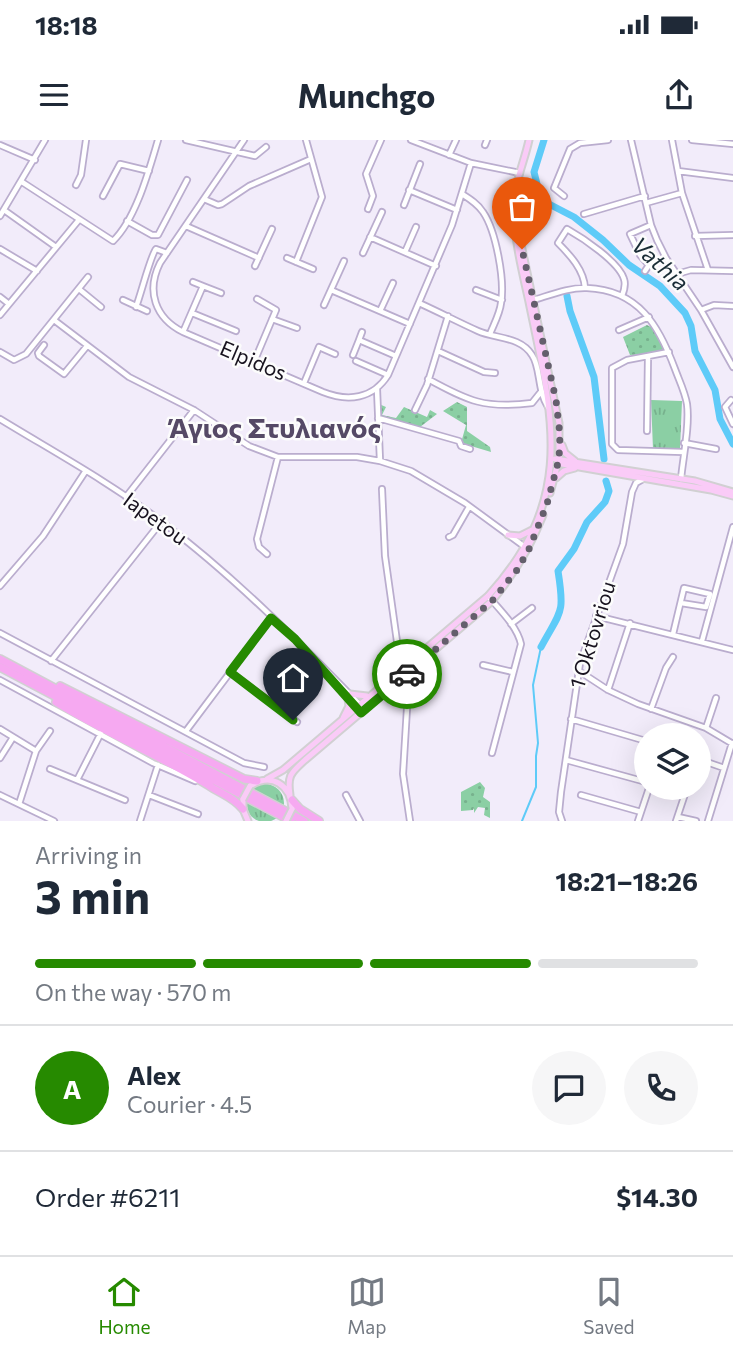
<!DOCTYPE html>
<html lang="en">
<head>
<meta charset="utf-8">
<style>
  body { margin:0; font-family:Commissioner,sans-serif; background:#f6f6f7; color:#1f2937; height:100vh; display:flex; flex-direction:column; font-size:26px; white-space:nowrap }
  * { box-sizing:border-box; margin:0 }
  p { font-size:23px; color:#747a83 }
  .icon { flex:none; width:38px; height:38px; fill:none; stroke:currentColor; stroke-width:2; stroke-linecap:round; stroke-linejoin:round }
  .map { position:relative; height:681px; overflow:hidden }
  .drawer { display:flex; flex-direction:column; background:#fff; flex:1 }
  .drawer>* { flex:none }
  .fabs { position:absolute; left:634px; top:583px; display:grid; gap:14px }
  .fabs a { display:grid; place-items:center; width:77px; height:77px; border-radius:50%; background:#fff; box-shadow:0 7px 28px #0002; font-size:35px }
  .pin { position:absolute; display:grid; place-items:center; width:60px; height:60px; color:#fff; margin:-72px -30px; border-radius:50% 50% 50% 0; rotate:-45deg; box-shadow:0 0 7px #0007 }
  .pin .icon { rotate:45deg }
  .courier { position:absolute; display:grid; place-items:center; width:70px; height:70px; margin:-35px; border:5px solid #268a00; border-radius:50%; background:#fff; color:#222; box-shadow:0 2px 9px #0007 }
  .summary em { font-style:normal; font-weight:700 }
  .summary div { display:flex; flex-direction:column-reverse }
  .summary { display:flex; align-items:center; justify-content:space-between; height:119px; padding:0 35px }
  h1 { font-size:46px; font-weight:700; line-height:52px }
  .bar { display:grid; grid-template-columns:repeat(4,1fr); gap:10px 7px; align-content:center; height:84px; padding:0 35px }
  .bar i { height:9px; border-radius:5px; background:#e0e1e3 }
  .bar .active { background:#268a00 }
  .bar p { grid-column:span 4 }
  .line { display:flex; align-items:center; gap:18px; padding:0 35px; border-top:2px solid #e0e1e3 }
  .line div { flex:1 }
  .round { display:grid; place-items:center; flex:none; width:74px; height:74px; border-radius:37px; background:#f6f6f7 }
  .status { display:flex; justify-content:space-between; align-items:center; height:49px; padding:0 35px; background:#fff; direction:ltr }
  .status svg { height:19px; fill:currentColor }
  header { display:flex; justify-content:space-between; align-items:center; height:91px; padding:0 35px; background:#fff; font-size:32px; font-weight:700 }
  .dock { display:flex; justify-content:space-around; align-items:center; height:98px; border-top:2px solid #e0e1e3; background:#fff; font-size:19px; color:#747a83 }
  .dock a { display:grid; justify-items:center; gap:4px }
  .dock .active { color:#268a00 }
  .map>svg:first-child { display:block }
  .grass { fill:url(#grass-tufts) }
  .park { fill:url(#park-dots) }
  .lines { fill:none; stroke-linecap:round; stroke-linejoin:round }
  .stream { stroke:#5ecbf8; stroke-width:2 }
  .river { stroke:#5ecbf8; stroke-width:7 }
  .minor-casing { stroke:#baadce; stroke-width:8 }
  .major-casing { stroke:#d1d0d2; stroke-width:9 }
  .highway-casing { stroke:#d1d0d2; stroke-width:10 }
  .minor { stroke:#fff; stroke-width:4.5 }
  .major { stroke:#facbf7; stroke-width:5 }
  .highway { stroke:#f6a9f1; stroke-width:7 }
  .major-bridge-casing { stroke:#d1d0d2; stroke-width:9; stroke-linecap:butt }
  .major-bridge { stroke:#facbf7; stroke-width:5 }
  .done { stroke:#645f6c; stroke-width:7; stroke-dasharray:0 12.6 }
  .route { stroke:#268a00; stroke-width:9 }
  .labels { text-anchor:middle; stroke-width:5; stroke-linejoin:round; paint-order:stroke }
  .street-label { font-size:21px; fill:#18131f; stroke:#fcfcfc }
  .water-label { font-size:23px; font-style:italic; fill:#192c35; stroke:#fcfcfc }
  .district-label { font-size:28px; font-weight:bold; fill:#554966; stroke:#fcfcfc }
</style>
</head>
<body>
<div class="status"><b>18:18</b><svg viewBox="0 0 49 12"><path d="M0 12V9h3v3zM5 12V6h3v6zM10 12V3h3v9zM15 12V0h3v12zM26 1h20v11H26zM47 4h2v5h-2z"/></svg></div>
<header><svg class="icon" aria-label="menu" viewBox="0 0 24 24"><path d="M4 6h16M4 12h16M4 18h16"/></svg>Munchgo<svg class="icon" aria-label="share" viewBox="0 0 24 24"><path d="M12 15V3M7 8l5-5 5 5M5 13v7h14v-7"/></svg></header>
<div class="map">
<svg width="733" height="681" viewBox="0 0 733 681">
  <defs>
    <pattern id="grass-tufts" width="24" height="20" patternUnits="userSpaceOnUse" patternTransform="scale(1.75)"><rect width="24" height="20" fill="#8bcfa4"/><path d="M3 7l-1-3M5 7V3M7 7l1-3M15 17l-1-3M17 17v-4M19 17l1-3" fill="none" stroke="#77b18d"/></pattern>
    <pattern id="park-dots" width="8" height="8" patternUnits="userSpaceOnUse" patternTransform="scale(1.75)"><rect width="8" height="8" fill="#8bcfa4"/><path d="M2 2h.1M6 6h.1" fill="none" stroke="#77b18d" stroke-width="1.8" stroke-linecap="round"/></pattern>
  </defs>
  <rect width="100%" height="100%" fill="#f2ecfa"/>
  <path class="grass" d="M651 260 682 261 680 309H653Z
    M246 663a19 19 0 1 1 38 0a19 19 0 1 1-38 0Z"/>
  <path class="park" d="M647 185 655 189 664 209 660 213 630 215 623 197Z
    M457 262 467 267V291L490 307 491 312 461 303 466 285 443 271Z
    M379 264 386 267 382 275 396 278 404 267 427 277 430 270 437 274 420 287 382 278Z
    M480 642 485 648 483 657 490 662V678L484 675 485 668 478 667 474 673V668L473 670 461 671V652Z"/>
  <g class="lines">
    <path class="stream" d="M522 681 536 647V616L538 603 533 545 541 507"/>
    <path class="river" d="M544 0 534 32 538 48 547 63 574 77 603 100 629 125 660 146 685 173 691 186 695 211 715 250 720 279 733 304
      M567 156 570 171 594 237 604 319
      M541 507C561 470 565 475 558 431L574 409 587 382 605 362 609 351 606 341"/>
    <defs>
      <path id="minor" d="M186 0 255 16 266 7
        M244 0 160 123C146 151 155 178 183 192L323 252C348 262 373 259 388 235L452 85 471 23
        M411 0 471 23 520 33
        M631 0 651 85 657 100 666 118 701 170 733 227
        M672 0 682 53 708 130
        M692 0 733 4
        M0 5 35 20
        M485 5 487 0
        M449 15 456 0
        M678 31 733 38
        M22 42 113 101C136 79 149 30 158 0
        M76 45 81 35 86 0
        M409 50 457 70
        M462 54C470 59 478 64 483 72 496 91 505 140 501 163 500 173 494 184 490 194
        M103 56 120 24 149 31
        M564 56 554 48 570 9 580 3 608 0
        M204 59 218 65 222 64 249 46 311 19
        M646 63 682 53
        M404 65 420 24
        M368 69 373 56 366 34 381 0
        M4 70 56 107
        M584 74 645 56
        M0 76 45 0
        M127 81 152 95H158L187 40
        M186 86 259 118
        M695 96 733 95
        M370 97 436 126
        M0 109 37 131
        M405 112 416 87
        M363 113 382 72
        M287 118 313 129
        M296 122 322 57 306 0
        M255 126 272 89
        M645 131 649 125 640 115 630 94 651 85
        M677 134 691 130 733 131
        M203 146 221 153
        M585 148C584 130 570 115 558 103L567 89C583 98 619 122 624 139 626 145 624 151 622 156
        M79 149 101 167
        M331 150 410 184
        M476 150 502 160
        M0 157 9 164
        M123 160 147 171
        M530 161C548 156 569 147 587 148 639 150 659 186 675 229 679 240 685 252 687 264 690 286 683 317 681 339
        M419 163C439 172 458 182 478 191 496 199 520 196 532 215 541 228 537 250 548 267
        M324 165 344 121
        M136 167C141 154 151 114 156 109L167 113
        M701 170 714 165 733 166
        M380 171 393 143
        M192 173 236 191
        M0 175 78 81
        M272 179 297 188
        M54 180 129 237 194 270 249 306 278 317H357L380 321 411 331 465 363 525 407
        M619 190 649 177
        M183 192 203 146 193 142
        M362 192 359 200 396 216
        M44 205 38 213 39 216 64 234 87 206
        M438 211 484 232 495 233
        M0 212 14 220 26 214 88 137
        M669 212 627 220 612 228V304L618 310 683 312
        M353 215 359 200
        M356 221 388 235
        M254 222 276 170 257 159
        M428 239C468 261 485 269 532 263L540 253
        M304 243 319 207 335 214
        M377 249 380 321
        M731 260 725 267 733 284
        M415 270 427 245 448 176
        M378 278 459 301 461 306 470 309
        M0 279C54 312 111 343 162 382 235 437 301 504 365 570
        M647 291 648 217
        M684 303 716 309
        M382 349 385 416 401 530
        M126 357 194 270
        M449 397 453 395 469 367
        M267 414 259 407 257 399 278 317
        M0 446 43 396 85 332
        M488 456C500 470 517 486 521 504L492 613
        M596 476 733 510
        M511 484 532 468
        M0 493 244 623 264 627
        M673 494 684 448 710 454 706 467 681 463
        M702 501 733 387
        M302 508 358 568
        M51 521 161 382
        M483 525 513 532
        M579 531 608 550 638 564 706 588 733 604
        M230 532 297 582
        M402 537 408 552 403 634 410 681
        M0 540 153 623 195 641
        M394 543 407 556
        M608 550 630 483
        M651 569 666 528 673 517
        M571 579 646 601
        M706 588 716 558
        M0 589 36 611
        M186 591 271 478
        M0 618 12 599
        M698 619 724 628
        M566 620 646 642
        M50 629 125 660
        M77 640 101 593
        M667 648 686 652
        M0 655 54 681
        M149 655 198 674
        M346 655 360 681
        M581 655 641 672
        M19 664 36 611 50 591
        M678 677 696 681
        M140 681 158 625
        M562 681 559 672 561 652 580 523 623 404 632 352 636 343 643 339
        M638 681 649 648
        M676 681 687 648
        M708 681 732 603"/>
      <path id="major" d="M519 95 559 283V319L550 353
        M562 305 565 313 575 321
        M555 319 695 341 733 352
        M562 324 711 350 733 356
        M556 338 564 331 575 328
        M508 395 520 396 532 390
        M350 554 367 556
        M343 578 349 566 348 559
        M267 639 283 630 488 456C577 358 553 279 529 162 522 130 514 99 514 67 514 43 524 23 529 0
        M250 646C272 632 291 645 292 669
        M290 655C287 635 291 633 305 620L492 461C514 434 530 408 543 375
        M243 659V669L248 681"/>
      <path id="highway" d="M0 519 304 681
        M0 527 291 681
        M60 546 244 639 257 641
        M56 562C105 593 159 615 208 645 221 654 232 656 243 669
        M292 660 300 669 319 681"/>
    </defs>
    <use href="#minor" class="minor-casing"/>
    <use href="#major" class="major-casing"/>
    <use href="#highway" class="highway-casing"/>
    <use href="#minor" class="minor"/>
    <use href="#major" class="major"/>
    <use href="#highway" class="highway"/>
    <defs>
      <path id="major-bridge" d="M243 659 250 646
        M286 681 292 669"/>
    </defs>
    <use href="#major-bridge" class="major-bridge-casing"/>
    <use href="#major-bridge" class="major-bridge"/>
  </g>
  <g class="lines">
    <path class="done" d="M407 534 492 461 517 430 529 409 547 364 559 319 560 295 556 260 522 109"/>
    <path class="route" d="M293 580 230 532 271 478 295 499 361 573 407 534"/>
  </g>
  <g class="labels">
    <g class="street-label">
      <text transform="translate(253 221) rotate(23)" y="7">Elpidos</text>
      <text transform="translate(155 379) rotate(36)" y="7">Iapetou</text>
      <text transform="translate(593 495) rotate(-73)" y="7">1 Oktovriou</text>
    </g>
    <g class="water-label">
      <text transform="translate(660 124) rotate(42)" y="8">Vathia</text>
    </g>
    <g class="district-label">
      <text x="275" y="298">Άγιος Στυλιανός</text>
    </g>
  </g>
</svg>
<div class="fabs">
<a><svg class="icon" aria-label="layers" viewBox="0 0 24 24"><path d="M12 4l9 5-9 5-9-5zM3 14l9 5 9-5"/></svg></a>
</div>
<div class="pin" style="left:522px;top:109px;background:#ea580c"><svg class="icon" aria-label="bag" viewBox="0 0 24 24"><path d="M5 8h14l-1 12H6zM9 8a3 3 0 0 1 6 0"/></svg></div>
<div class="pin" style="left:293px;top:580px;background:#1f2937"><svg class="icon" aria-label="home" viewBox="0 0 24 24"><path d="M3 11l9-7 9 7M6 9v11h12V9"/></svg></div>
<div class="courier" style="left:407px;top:534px"><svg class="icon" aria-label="car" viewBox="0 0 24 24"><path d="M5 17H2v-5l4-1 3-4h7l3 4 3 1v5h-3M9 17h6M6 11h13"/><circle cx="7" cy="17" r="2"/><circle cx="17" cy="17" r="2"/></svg></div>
</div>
<section class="drawer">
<div class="summary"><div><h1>3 min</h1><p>Arriving in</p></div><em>18:21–18:26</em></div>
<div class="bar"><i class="active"></i><i class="active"></i><i class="active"></i><i></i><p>On the way · 570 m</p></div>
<div class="line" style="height:126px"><b class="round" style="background:#268a00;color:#fff">A</b><div><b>Alex</b><p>Courier · 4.5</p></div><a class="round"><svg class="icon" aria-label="chat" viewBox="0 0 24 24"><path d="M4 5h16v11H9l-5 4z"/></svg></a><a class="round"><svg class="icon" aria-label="phone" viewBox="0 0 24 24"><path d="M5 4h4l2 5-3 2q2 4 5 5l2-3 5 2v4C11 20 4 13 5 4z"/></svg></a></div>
<div class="line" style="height:91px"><div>Order #6211</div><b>$14.30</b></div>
</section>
<nav class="dock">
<a class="active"><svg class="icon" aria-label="home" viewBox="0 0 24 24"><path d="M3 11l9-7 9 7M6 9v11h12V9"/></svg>Home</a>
<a><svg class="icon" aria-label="map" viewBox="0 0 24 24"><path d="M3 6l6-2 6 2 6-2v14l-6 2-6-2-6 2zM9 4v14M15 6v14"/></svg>Map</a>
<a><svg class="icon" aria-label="saved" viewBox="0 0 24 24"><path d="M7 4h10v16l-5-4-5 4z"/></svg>Saved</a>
</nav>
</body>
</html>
